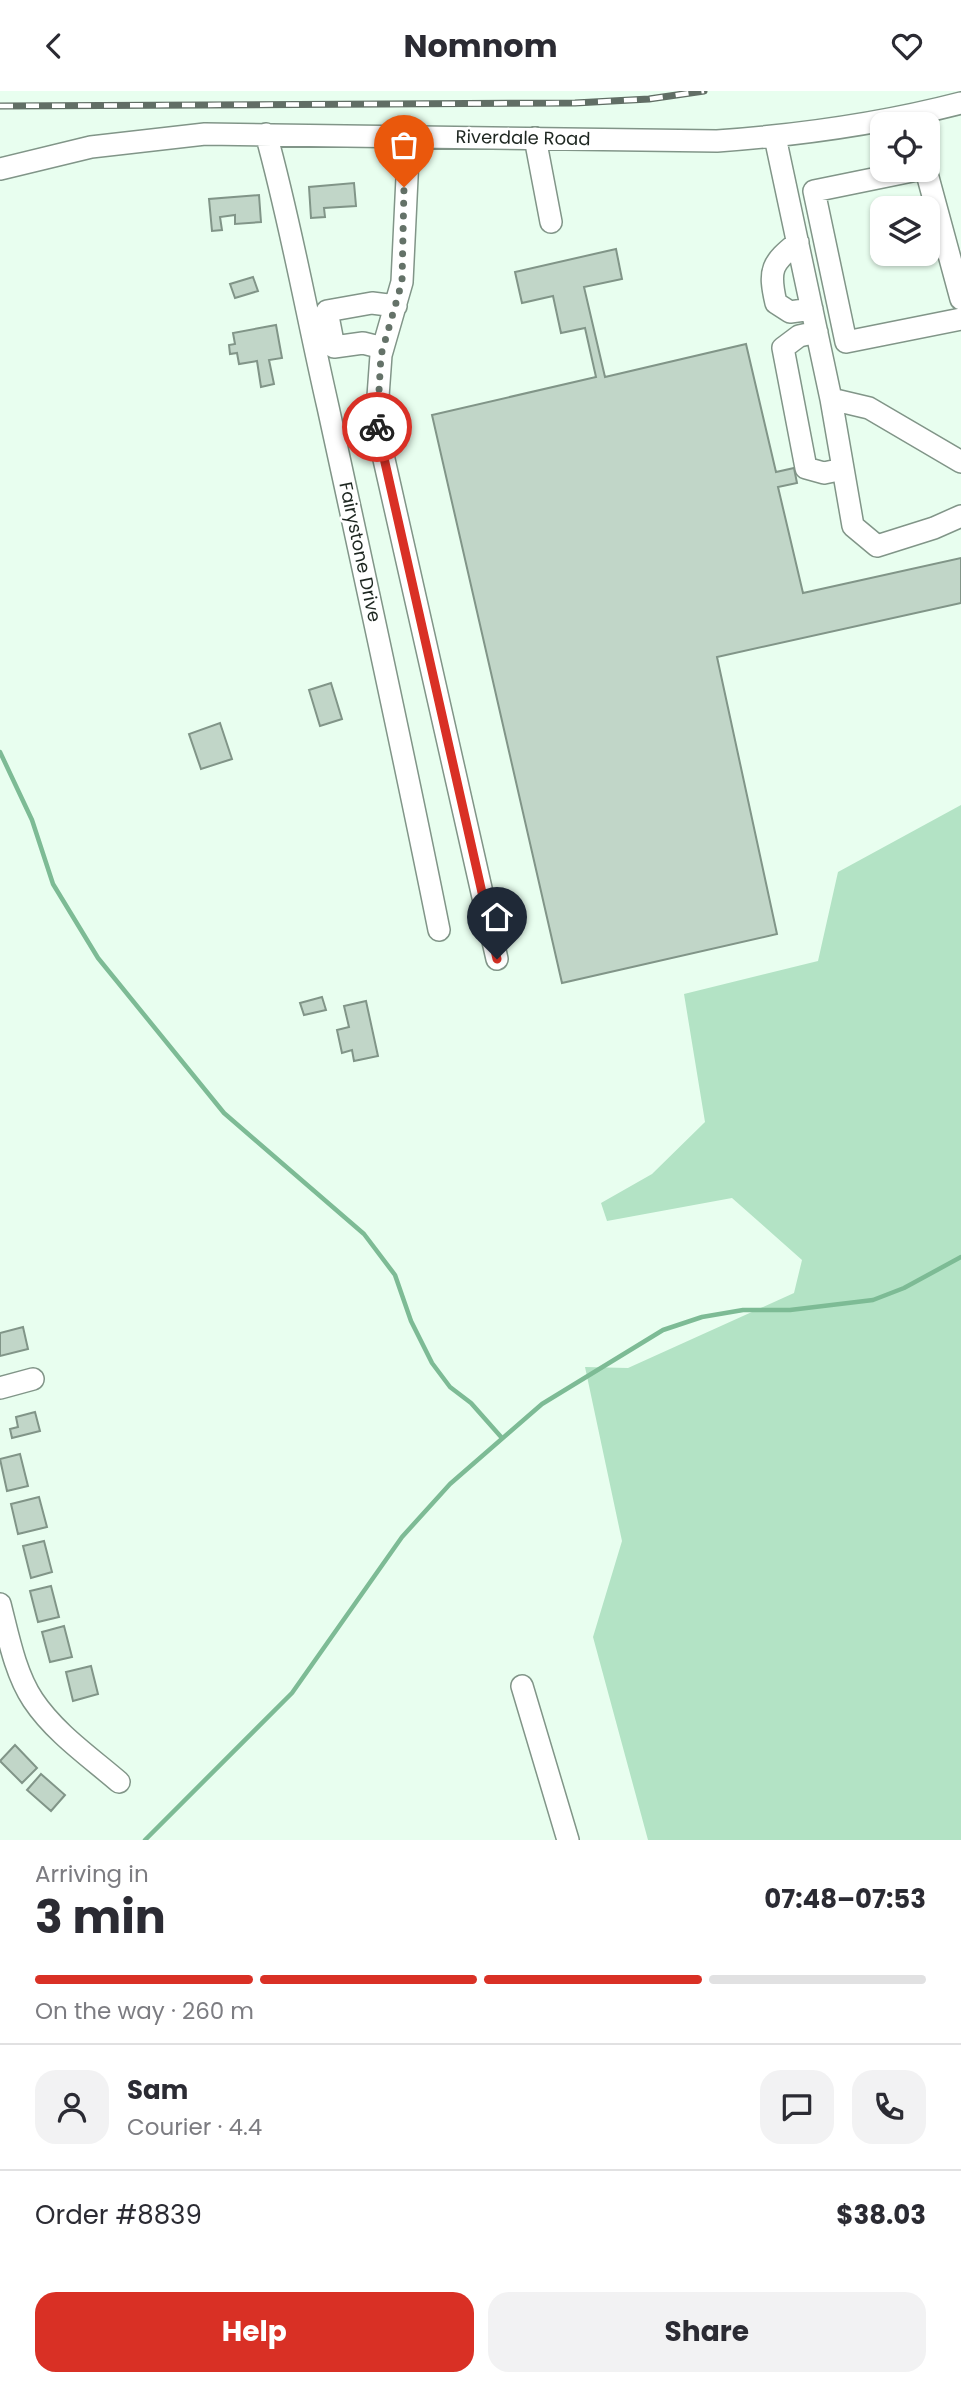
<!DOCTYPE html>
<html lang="en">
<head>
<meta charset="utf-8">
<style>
  body { margin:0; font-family:Poppins,sans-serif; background:#f2f2f3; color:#2b2b33; height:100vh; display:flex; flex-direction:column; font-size:26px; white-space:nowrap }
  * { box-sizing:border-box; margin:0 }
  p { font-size:23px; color:#7c7c81 }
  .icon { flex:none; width:38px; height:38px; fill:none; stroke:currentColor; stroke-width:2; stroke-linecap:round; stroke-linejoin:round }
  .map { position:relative; height:1749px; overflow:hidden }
  .details { display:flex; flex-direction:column; background:#fff; flex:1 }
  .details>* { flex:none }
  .fabs { position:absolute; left:870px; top:21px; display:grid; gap:14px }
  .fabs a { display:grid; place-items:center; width:70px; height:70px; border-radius:14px; background:#fff; box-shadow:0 2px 5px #0004; font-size:35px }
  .pin { position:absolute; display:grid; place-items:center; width:60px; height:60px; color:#fff; margin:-72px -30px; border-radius:50% 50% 50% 0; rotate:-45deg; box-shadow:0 0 7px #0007 }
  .pin .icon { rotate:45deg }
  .courier { position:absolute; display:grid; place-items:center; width:70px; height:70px; margin:-35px; border:5px solid #d93025; border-radius:50%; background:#fff; color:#222; box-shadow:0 2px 9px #0007 }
  .summary em { font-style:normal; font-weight:700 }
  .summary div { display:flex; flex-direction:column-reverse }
  .summary { display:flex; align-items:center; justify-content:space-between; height:119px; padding:0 35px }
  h1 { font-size:46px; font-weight:700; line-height:52px }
  .bar { display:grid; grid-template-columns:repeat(4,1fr); gap:10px 7px; align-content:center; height:84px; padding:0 35px }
  .bar i { height:9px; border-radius:5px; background:#e1e1e2 }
  .bar .current { background:#d93025 }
  .bar p { grid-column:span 4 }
  .line { display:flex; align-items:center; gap:18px; padding:0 35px; border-top:2px solid #e1e1e2 }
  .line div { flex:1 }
  .round { display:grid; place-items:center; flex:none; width:74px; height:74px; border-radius:21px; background:#f2f2f3 }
  .action { display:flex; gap:14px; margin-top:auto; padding:14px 35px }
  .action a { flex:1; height:80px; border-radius:21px; background:#d93025; color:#fff; font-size:28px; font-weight:700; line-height:80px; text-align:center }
  .action a+a { background:#f2f2f3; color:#2b2b33 }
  header { display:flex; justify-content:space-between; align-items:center; height:91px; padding:0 35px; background:#fff; font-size:32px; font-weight:700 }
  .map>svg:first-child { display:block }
  .green { fill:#b3e3c5 }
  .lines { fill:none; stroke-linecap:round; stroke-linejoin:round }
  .stream { stroke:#7dbb95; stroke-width:4.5 }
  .building { fill:#c1d6c8; stroke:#819588; stroke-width:2 }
  .minor-casing { stroke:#819588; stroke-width:24 }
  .minor { stroke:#fff; stroke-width:21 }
  .rail-casing { stroke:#616e65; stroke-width:7 }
  .rail { stroke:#fff; stroke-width:4.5; stroke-dasharray:13; stroke-linecap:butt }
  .done { stroke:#647268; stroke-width:7; stroke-dasharray:0 12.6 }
  .route { stroke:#d93025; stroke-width:9 }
  .labels { text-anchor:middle; stroke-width:5; stroke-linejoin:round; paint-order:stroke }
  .street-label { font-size:18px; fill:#1d2620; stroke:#fff }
</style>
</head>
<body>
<header><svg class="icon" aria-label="back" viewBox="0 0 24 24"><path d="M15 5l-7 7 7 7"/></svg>Nomnom<svg class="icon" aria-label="heart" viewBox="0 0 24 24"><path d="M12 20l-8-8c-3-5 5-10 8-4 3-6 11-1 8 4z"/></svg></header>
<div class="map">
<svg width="961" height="1749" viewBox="0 0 961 1749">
  <rect width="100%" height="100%" fill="#e8feef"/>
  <path class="green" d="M961 714V1749H648L593 1546 622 1450 585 1276 628 1277 794 1202 802 1169 732 1107 607 1130 601 1112 652 1083 705 1031 684 903 818 870 838 781Z"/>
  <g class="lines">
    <path class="stream" d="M0 661 32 729 53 793 98 867 224 1022 364 1143 395 1184 411 1230 432 1272 450 1296 471 1312 502 1347
      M145 1749 292 1602 402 1446 450 1393 542 1313 663 1239 702 1226 743 1219H790L873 1209 904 1197 961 1166"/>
  </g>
  <path class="building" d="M354 92 356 115 324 117 325 126 311 127 309 96Z
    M259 104 261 131 235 133V124L220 126 222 139 212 140 209 108Z
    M616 158 622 188 584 196 605 286 746 253 776 381 794 377 797 392 778 396 803 502 961 467V512L717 566 777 843 562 892 432 324 596 286 585 237 561 242 553 205 522 212 515 181Z
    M253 186 258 200 235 207 230 193Z
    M276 234 282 267 269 269 274 293 261 296 257 270 239 273 237 262 230 263 229 254 235 253 233 242Z
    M331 592 342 628 320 635 309 599Z
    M220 632 232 668 201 678 189 643Z
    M322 906 326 919 304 924 300 912Z
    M366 910 378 965 354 970 352 959 342 962 337 939 349 936 344 915Z
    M23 1236 28 1258 0 1265V1242Z
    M35 1321 40 1340 12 1347 10 1338 18 1336 16 1326Z
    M20 1363 28 1395 7 1400 0 1368Z
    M39 1406 47 1436 18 1443 11 1413Z
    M44 1450 52 1481 31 1487 23 1455Z
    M51 1495 59 1526 38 1531 30 1500Z
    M64 1535 72 1566 50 1571 42 1541Z
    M91 1575 98 1603 73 1610 66 1581Z
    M15 1654 37 1677 22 1692 0 1670Z
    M41 1683 65 1704 51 1720 27 1699Z"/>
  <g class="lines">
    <defs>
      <path id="minor" d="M266 43C291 133 307 225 328 316 366 490 404 664 439 839
        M409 45 402 191 381 264 376 333 497 868
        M775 46 831 308
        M535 47 551 131
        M0 78 91 56 205 43 717 50C800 44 880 33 961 12
        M917 79 814 100 846 251 961 228
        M926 79 961 208
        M798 151C772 172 768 178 776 212L790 221 812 218
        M817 241 799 245 783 257 806 377 824 382 843 378
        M383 257 363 252 334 256 327 220 372 212 396 215
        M961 371 869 317 831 308 853 435 877 455 934 437 961 425
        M0 1297 33 1288
        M0 1513C8 1544 15 1582 33 1609 55 1642 90 1666 119 1691
        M522 1595 568 1749"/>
    </defs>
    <use href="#minor" class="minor-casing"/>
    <use href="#minor" class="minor"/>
    <defs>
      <path id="rail" d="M0 15 575 12 649 8 704 0"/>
    </defs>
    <use href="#rail" class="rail-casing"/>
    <use href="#rail" class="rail"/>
  </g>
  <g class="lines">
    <path class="done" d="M377 336 381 264 402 191 404 96"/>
    <path class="route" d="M377 336 497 868"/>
  </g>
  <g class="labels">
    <g class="street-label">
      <text transform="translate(523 47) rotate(1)" y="6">Riverdale Road</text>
      <text transform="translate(360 461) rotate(78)" y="6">Fairystone Drive</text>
    </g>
  </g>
</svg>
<div class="fabs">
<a><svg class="icon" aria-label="locate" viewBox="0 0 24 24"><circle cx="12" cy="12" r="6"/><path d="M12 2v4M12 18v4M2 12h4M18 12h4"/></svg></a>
<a><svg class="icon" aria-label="layers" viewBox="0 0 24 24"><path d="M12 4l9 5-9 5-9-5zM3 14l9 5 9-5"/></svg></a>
</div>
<div class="pin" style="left:404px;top:96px;background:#ea580c"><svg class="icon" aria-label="bag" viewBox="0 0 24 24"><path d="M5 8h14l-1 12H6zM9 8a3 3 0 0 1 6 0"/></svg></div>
<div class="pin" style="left:497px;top:868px;background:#1f2937"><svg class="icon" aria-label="home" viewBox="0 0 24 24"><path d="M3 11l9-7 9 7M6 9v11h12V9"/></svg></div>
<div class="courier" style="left:377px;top:336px"><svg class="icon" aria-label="bike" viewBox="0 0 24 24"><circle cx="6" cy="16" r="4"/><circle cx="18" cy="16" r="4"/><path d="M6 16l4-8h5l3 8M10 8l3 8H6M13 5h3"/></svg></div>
</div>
<section class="details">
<div class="summary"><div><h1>3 min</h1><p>Arriving in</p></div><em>07:48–07:53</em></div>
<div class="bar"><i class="current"></i><i class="current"></i><i class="current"></i><i></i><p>On the way · 260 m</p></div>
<div class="line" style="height:126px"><a class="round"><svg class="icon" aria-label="person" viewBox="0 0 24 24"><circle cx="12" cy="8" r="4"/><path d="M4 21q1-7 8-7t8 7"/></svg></a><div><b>Sam</b><p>Courier · 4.4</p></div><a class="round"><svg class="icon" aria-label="chat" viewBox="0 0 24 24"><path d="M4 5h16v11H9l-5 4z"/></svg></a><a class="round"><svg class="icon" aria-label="phone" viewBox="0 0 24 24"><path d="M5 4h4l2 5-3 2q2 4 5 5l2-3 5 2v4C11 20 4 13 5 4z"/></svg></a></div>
<div class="line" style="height:91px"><div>Order #8839</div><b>$38.03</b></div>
<div class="action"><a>Help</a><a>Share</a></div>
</section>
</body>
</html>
